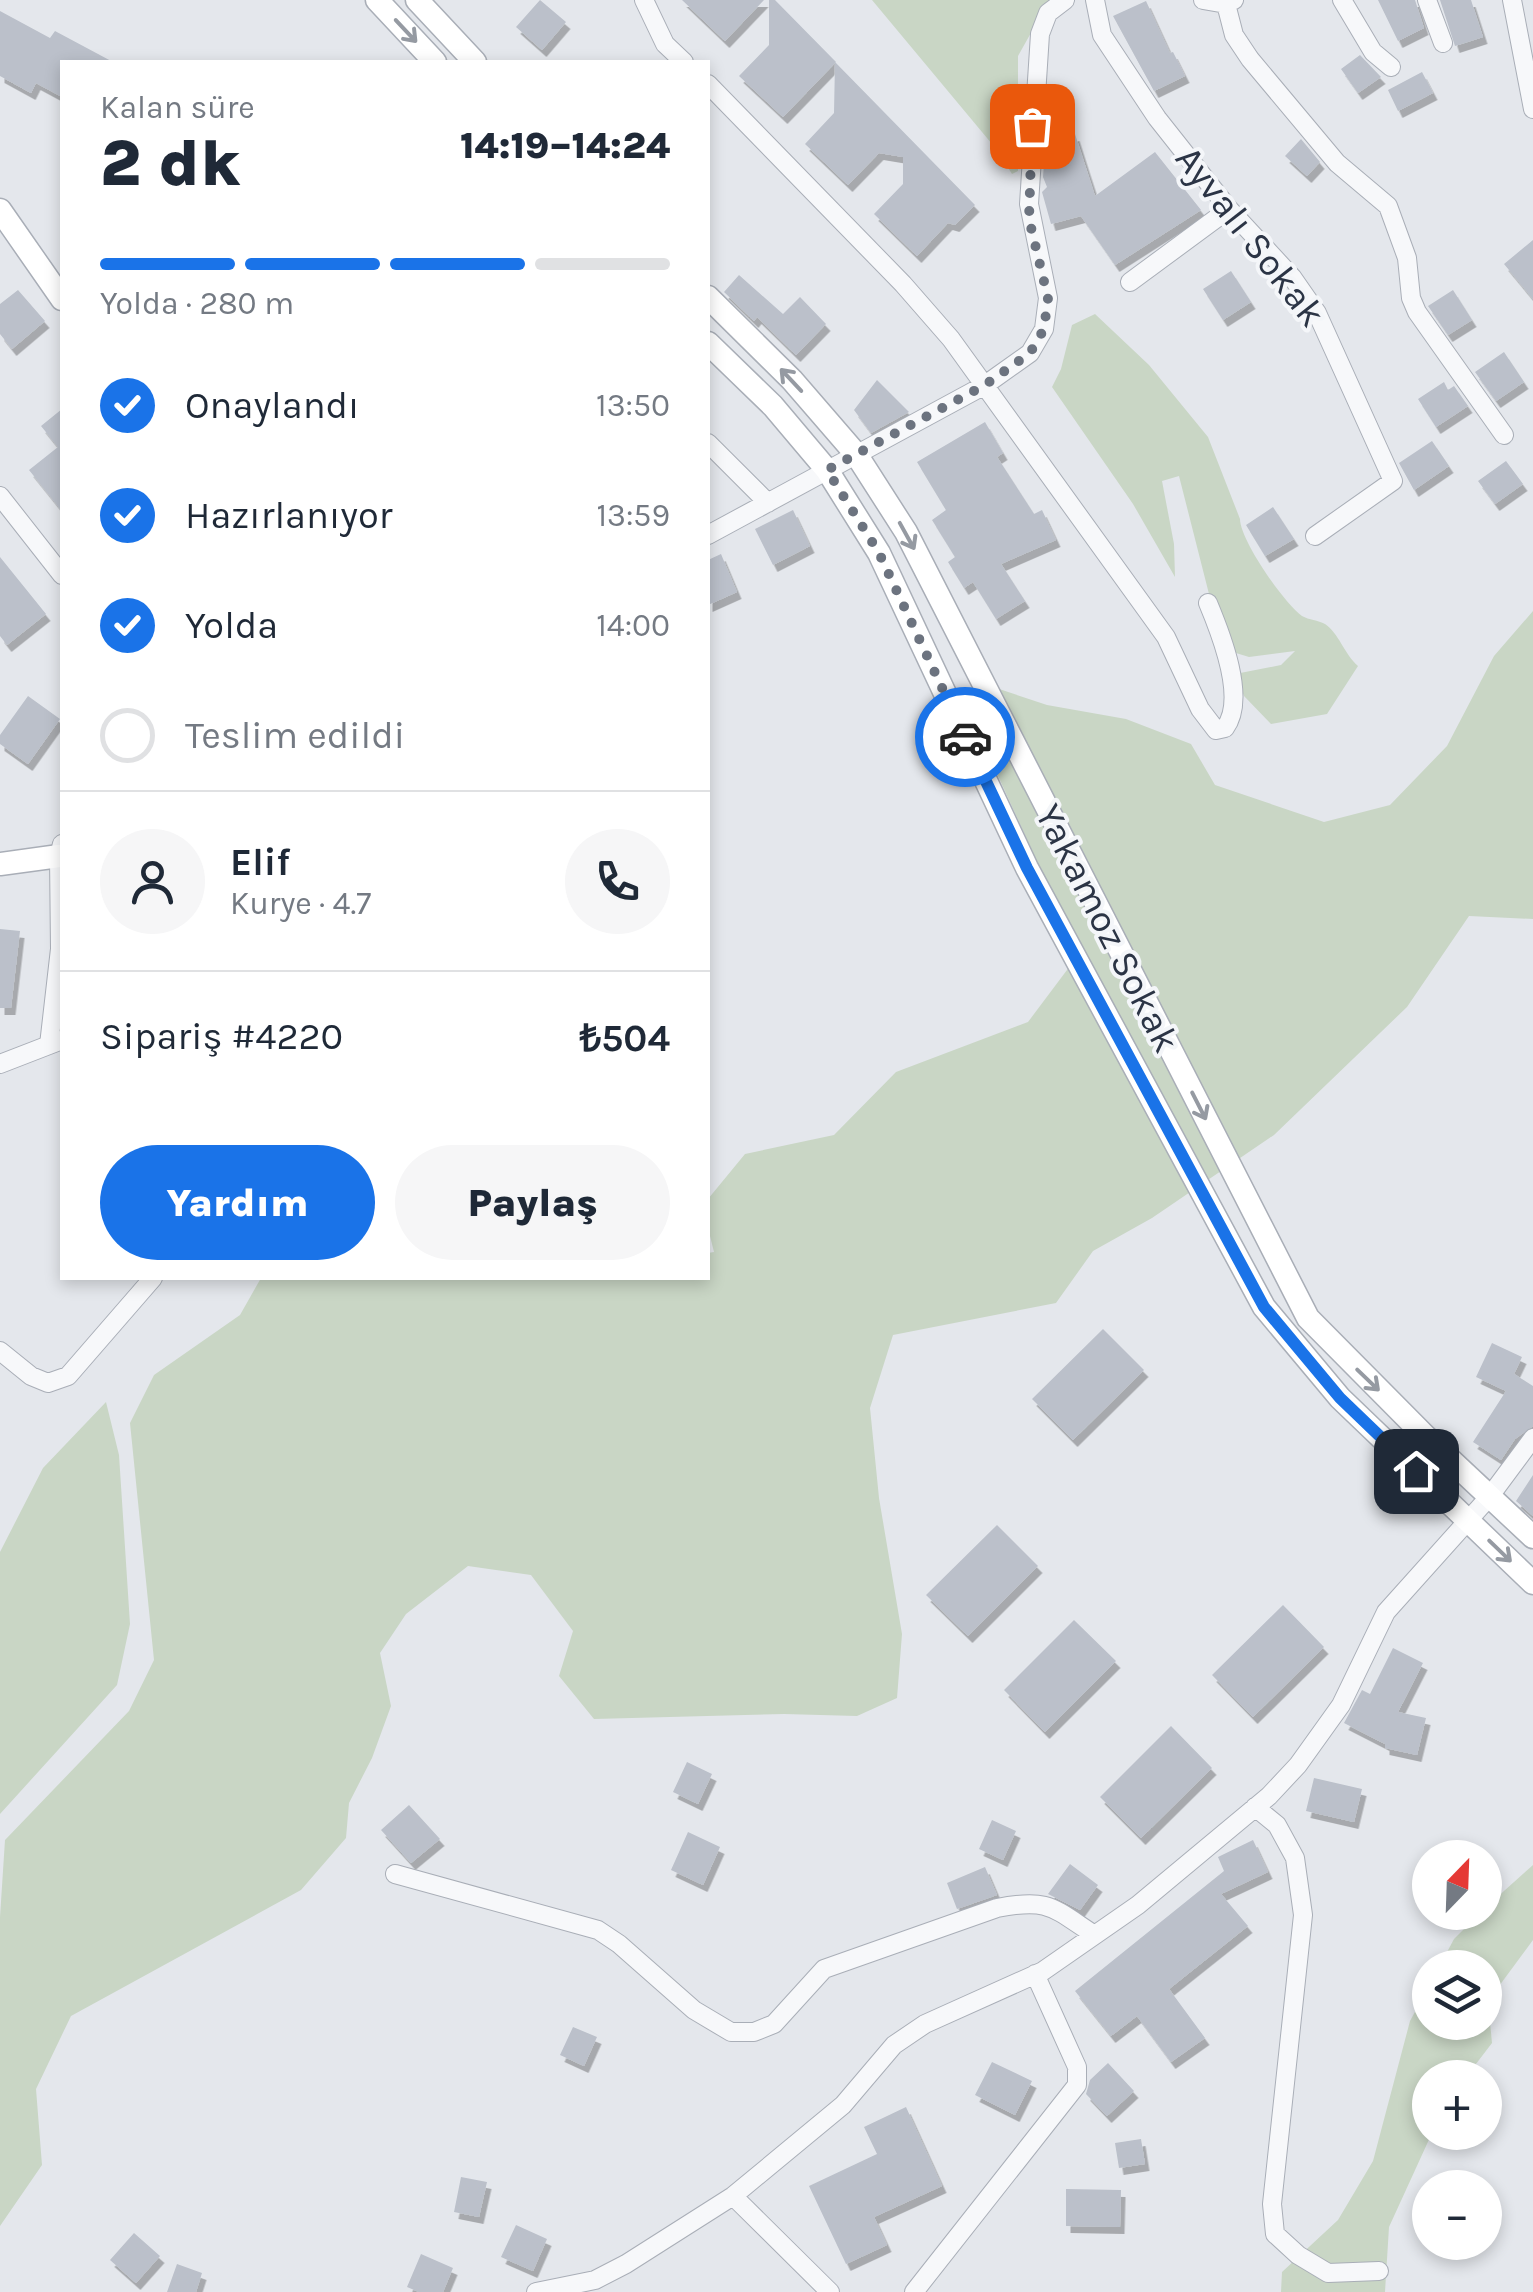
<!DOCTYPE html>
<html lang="tr">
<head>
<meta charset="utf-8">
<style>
  body { margin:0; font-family:Karla,sans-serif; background:#f6f6f7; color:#1f2937; height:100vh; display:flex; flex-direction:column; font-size:38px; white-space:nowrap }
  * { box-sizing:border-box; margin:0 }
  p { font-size:32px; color:#747a83 }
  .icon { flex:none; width:55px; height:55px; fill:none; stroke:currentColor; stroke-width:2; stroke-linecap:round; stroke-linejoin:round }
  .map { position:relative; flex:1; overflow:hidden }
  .drawer { position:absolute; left:60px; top:60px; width:650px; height:1220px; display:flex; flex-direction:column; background:#fff; border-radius:0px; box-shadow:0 5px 15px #0003 }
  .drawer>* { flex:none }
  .needle { width:65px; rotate:23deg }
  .fabs { position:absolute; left:1412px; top:1840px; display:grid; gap:20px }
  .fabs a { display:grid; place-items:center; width:90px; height:90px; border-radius:50%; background:#fff; box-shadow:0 5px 15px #0003; font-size:50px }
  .pin { position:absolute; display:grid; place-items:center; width:85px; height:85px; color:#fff; margin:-42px; border-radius:20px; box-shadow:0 5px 15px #0006 }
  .courier { position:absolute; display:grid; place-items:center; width:100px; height:100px; margin:-50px; border:8px solid #1a73e8; border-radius:50%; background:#fff; color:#222; box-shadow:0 2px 12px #0007 }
  .head em { font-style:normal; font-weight:800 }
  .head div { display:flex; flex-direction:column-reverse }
  .head { display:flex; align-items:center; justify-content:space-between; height:170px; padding:0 40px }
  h1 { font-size:65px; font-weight:800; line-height:75px }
  .bar { display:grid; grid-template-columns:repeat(4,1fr); gap:15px 10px; align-content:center; height:120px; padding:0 40px }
  .bar i { height:12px; border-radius:8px; background:#e0e1e3 }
  .bar .on { background:#1a73e8 }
  .bar p { grid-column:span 4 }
  .line { display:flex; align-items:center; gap:25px; padding:0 40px; border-top:2px solid #e0e1e3 }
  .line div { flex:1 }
  .round { display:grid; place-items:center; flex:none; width:105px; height:105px; border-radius:52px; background:#f6f6f7 }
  ol { padding:0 40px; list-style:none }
  li { display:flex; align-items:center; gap:30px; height:110px }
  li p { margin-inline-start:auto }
  li .icon { padding:10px; border-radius:50%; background:#1a73e8; color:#fff; stroke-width:4 }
  li:last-child { color:#747a83 }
  li i { width:55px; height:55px; border:5px solid #e0e1e3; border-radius:50% }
  .primary-button { display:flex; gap:20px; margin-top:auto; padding:20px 40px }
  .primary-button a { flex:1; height:115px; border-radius:60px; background:#1a73e8; color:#fff; font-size:40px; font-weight:800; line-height:115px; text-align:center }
  .primary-button a+a { background:#f6f6f7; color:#1f2937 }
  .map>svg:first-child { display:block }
  .green { fill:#c9d6c5 }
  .building { fill:#bbc0ca; filter:url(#shadow) }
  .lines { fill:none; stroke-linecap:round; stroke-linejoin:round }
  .street-casing { stroke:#a9aeb7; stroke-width:20 }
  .secondary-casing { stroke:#a9aeb7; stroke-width:25 }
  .street { stroke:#f7f8fa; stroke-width:18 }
  .secondary { stroke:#fff; stroke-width:22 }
  .oneway { stroke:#959aa2 }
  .done { stroke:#6c737f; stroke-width:10; stroke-dasharray:0 18 }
  .route { stroke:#1a73e8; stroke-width:12 }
  .labels { text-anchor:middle; stroke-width:8; stroke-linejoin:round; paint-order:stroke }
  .street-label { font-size:38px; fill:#2b3445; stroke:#f4f6f9 }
</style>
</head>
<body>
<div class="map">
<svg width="1533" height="2292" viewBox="0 0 1533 2292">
  <defs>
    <filter id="shadow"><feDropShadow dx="4.5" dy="7" stdDeviation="0" flood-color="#0004"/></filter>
  </defs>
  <rect width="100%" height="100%" fill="#e4e7ec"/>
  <path class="green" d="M872 0H1056L1041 15 1018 56V171L1012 174 997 150Z
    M1095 314 1149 365 1208 437 1240 519C1240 540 1284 603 1302 616 1309 620 1318 620 1325 624 1338 632 1345 655 1358 666L1327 714 1271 724 1244 696 1235 674 1281 665 1295 651 1249 657 1223 649 1179 476 1162 481 1174 544 1175 577 1133 504 1052 387 1061 369 1072 325Z
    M1533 611V919L1469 916 1407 1007 1274 1135 1152 1218 1093 1251 1056 1303 893 1335 870 1408 879 1498 902 1634 897 1698 857 1716 784 1714 594 1719 559 1676 573 1631 531 1575 468 1566 406 1614 380 1653 391 1706 372 1758 349 1803 346 1838 301 1890 71 2016 36 2089 42 2165 0 2226V1917L5 1840 129 1711 154 1660 130 1423 154 1375 240 1315 261 1278H708V1253L714 1252 708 1228V1199L745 1154 834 1135 896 1072 1028 1022 1073 962 1030 846 984 745 987 685 1047 705 1126 719 1191 744 1215 785 1324 822 1390 805 1447 746 1494 656Z
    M106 1402 119 1455 130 1624 117 1685 0 1814V1552L43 1468Z
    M1533 1865V1940L1488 2001 1492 2043 1466 2077 1430 2078 1432 2133 1389 2227 1385 2292H1281L1282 2272 1338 2220 1373 2161 1410 2021 1430 1984V2022H1485V1968L1439 1967 1454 1939 1480 1913 1485 1912V1908Z"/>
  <path class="building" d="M540 0 566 22 542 50 516 27Z
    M682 0H764L725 41Z
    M769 0H775L836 62 783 117 739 76 769 45Z
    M1378 0H1415L1424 28 1398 41Z
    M1440 0H1471L1483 37 1455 46Z
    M1146 1 1170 53 1173 52 1185 76 1154 91 1113 16Z
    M0 11 50 38 55 31 113 62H62V97L36 83 31 93 0 76Z
    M1360 55 1381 77 1358 93 1341 69Z
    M835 62 975 205 955 225 948 223 917 256 874 214 903 184V157L879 153 848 185 805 144 834 113Z
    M1422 72 1433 93 1398 111 1388 90Z
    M1062 118 1071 135 1075 134 1095 196 1155 152 1201 210 1115 265 1081 216 1051 224 1042 192 1047 187 1043 177 1047 123Z
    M1301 139 1320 162 1307 176 1285 156Z
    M1533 240V299L1504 264Z
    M1231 271 1251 302 1223 320 1203 289Z
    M739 275 783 314 800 297 826 324 796 355 757 317 754 321 724 292Z
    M18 290 45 321 12 349 0 334V304Z
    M1453 290 1472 320 1448 335 1428 306Z
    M1504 352 1524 382 1496 401 1475 372Z
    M877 380 909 412 871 433 854 410Z
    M1444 382 1448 390 1454 386 1468 406 1436 427 1418 399Z
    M62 409V511L29 470 58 447 41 426Z
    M985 422 1003 453 997 457 1034 514 1042 510 1056 540 1001 564 1025 601 996 619 973 582 964 588 948 562 955 557 932 520 946 510 917 462Z
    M1432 441 1449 466 1414 490 1399 463Z
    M1506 461 1523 484 1495 504 1478 481Z
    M1273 507 1294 539 1265 556 1246 525Z
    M793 510 810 546 773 565 755 529Z
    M721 554 737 592 708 605V560Z
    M0 557 46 614 7 645 0 636Z
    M28 696 60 719 28 764 0 744V735Z
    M0 929 20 931 11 1008H0Z
    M1103 1329 1144 1370 1073 1440 1032 1399Z
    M1492 1343 1522 1357 1514 1374 1533 1386V1426L1515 1439 1501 1460 1473 1442 1506 1391 1476 1377Z
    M1533 1475V1516L1516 1501Z
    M997 1525 1038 1566 968 1636 926 1595Z
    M1283 1605 1324 1647 1253 1717 1212 1675Z
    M1074 1620 1116 1661 1045 1732 1004 1690Z
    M1393 1648 1423 1663 1398 1712 1426 1718 1417 1755 1385 1748V1744L1344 1723 1362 1690 1370 1694Z
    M1171 1726 1212 1768 1141 1838 1100 1797Z
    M687 1762 712 1774 698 1804 673 1792Z
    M1314 1778 1362 1789 1354 1822 1306 1811Z
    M409 1805 440 1839 411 1863 381 1830Z
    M992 1820 1016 1831 1003 1860 979 1849Z
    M688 1832 720 1847 703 1885 671 1870Z
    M1253 1840 1268 1872 1221 1894 1248 1926 1169 1989 1205 2038 1171 2062 1137 2016 1111 2036 1075 1991 1224 1871 1218 1857Z
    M1070 1864 1098 1885 1080 1910 1048 1894Z
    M985 1867 997 1895 957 1909 947 1883Z
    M573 2027 597 2037 584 2066 560 2055Z
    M992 2062 1032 2081 1015 2115 975 2095Z
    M1108 2063 1134 2091 1107 2116 1086 2094 1090 2080Z
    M906 2107 942 2186 874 2217 887 2245 846 2264 809 2186 877 2154 864 2127Z
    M1141 2139 1145 2164 1119 2168 1115 2143Z
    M461 2177 487 2182 479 2217 454 2212Z
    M1066 2189 1121 2190 1120 2227 1066 2226Z
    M516 2225 547 2239 533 2271 501 2257Z
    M134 2233 160 2256 136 2283 110 2260Z
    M421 2254 453 2268 443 2292H419L407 2287Z
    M177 2264 202 2273 196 2292H167Z"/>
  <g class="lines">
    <defs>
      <path id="street" d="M644 0 665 44 684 62
        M1095 0 1102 35 1157 118 1229 209 1292 277 1317 313 1393 481 1315 536
        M1203 0 1226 4 1234 0
        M1342 0 1373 52 1391 67
        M1427 0 1443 43
        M1512 0 1533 109
        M1226 4 1234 35 1250 59 1337 163 1388 206 1407 258 1411 298 1417 312 1504 435
        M708 84 903 284 951 339 1166 637 1200 709 1216 730 1225 728C1247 699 1221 634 1208 603
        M1130 282 1229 209
        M708 443 768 503
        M0 496 62 575
        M708 535 985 385 1030 353 1044 329 1048 298 1029 204 1040 34 1048 13 1065 0
        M49 1045 60 949 59 856 62 844
        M0 1064 62 1040
        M0 1351 31 1376 48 1383 68 1376 153 1278
        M1255 1807 1277 1825 1295 1858 1303 1915 1272 2204 1275 2234 1298 2255 1328 2273 1379 2271
        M395 1874 598 1930 619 1944 694 2010 731 2032H754L774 2024 824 1969 997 1908C1048 1898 1052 1907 1093 1934
        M733 2196 830 2292
        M536 2292 595 2280 626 2264 733 2196 843 2105 894 2045 925 2024 1043 1971 1138 1905 1269 1796 1298 1765 1341 1705 1386 1612 1490 1496 1533 1438
        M914 2292 1077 2085V2067L1035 1974"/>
      <path id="secondary" d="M377 0 435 62
        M417 0 475 62
        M0 210 62 299
        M708 297 792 380 856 454 906 532 1308 1318 1426 1437 1533 1537
        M708 343 773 406 827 470 879 553 1027 868 1264 1307 1340 1398 1533 1583
        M0 864 59 856"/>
    </defs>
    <use href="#street" class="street-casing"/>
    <use href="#secondary" class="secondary-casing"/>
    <use href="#street" class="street"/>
    <use href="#secondary" class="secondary"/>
  </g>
  <defs><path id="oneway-shaft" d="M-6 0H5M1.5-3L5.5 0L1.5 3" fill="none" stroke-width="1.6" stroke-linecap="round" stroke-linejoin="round" transform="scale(2.5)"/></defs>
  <g class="oneway">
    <use href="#oneway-shaft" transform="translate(406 31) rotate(47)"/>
    <use href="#oneway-shaft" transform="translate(791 380) rotate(-133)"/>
    <use href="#oneway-shaft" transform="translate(907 536) rotate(61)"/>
    <use href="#oneway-shaft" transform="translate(1199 1106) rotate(63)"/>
    <use href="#oneway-shaft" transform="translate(1368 1380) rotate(44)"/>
    <use href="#oneway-shaft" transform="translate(1500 1551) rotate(44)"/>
  </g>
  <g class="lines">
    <path class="done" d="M965 737 879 553 827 470 985 385 1030 353 1044 329 1048 298 1029 219 1032 126"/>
    <path class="route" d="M965 737 1027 868 1264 1307 1340 1398 1416 1471"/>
  </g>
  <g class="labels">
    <g class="street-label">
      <text transform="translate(1251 236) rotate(52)" y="13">Ayvalı Sokak</text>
      <text transform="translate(1108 928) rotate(63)" y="13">Yakamoz Sokak</text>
    </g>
  </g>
</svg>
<div class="fabs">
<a><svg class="needle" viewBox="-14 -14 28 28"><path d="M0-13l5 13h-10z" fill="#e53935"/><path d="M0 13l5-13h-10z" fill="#747a83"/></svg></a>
<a><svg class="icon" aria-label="layers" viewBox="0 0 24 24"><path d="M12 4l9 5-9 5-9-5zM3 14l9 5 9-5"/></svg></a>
<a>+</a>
<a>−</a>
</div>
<div class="pin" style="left:1032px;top:126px;background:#ea580c"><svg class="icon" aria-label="bag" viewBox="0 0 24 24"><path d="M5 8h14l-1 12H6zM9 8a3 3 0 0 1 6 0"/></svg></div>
<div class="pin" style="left:1416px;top:1471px;background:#1f2937"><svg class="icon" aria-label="home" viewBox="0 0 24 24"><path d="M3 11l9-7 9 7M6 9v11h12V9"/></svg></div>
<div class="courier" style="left:965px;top:737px"><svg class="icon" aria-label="car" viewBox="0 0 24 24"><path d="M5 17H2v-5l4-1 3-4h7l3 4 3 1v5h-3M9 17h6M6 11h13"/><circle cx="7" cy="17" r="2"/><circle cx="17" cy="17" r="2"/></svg></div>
<section class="drawer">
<div class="head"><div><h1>2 dk</h1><p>Kalan süre</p></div><em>14:19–14:24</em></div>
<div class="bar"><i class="on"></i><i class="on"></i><i class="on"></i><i></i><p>Yolda · 280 m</p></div>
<ol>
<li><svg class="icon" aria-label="check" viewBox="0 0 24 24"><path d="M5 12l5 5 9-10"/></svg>Onaylandı<p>13:50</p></li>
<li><svg class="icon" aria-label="check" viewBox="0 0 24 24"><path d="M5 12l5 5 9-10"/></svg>Hazırlanıyor<p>13:59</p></li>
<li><svg class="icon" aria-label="check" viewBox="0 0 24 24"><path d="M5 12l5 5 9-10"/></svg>Yolda<p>14:00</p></li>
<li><i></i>Teslim edildi</li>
</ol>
<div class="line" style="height:180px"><a class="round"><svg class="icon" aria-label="person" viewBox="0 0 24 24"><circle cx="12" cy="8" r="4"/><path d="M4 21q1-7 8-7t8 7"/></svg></a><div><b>Elif</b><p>Kurye · 4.7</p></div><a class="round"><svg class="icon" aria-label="phone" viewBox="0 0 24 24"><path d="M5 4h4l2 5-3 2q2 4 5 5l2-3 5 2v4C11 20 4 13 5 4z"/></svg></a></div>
<div class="line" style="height:130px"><div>Sipariş #4220</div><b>₺504</b></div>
<div class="primary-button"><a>Yardım</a><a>Paylaş</a></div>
</section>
</div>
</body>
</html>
